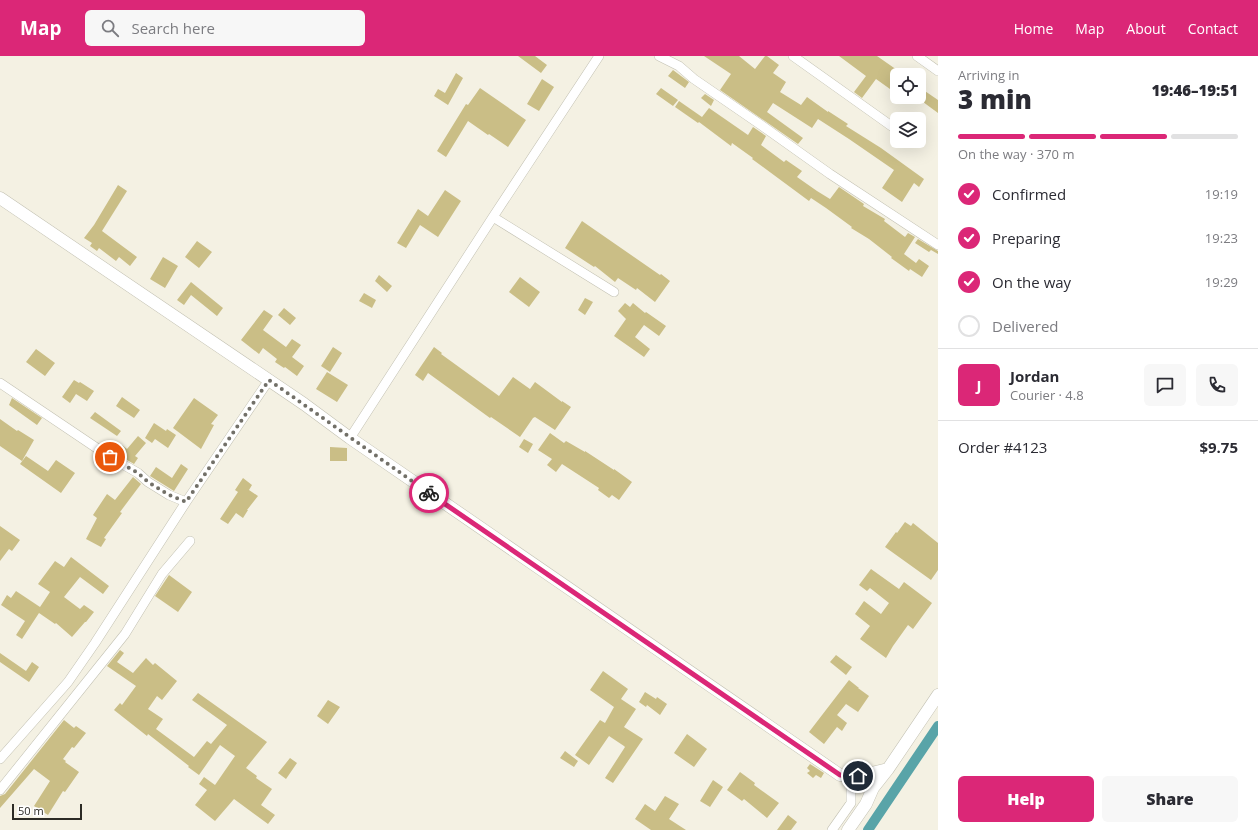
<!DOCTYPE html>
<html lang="en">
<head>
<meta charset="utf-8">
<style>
  body { margin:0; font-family:"Open Sans",sans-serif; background:#f7f7f7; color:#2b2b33; height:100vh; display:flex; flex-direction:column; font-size:15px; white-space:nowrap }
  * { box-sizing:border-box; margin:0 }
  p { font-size:13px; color:#7c7c81 }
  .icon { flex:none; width:22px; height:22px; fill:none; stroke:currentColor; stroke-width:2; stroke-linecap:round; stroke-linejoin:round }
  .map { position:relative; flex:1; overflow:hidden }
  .panel { display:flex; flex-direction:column; background:#fff; width:320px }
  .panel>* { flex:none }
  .tools { position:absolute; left:890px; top:12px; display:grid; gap:8px }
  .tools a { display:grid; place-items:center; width:36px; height:36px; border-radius:6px; background:#fff; box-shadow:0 4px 16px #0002; font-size:20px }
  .scale { position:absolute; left:12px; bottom:10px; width:70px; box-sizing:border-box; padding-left:4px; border:2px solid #2c2b25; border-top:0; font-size:11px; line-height:14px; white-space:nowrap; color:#2c2b25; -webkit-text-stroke:3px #fff; paint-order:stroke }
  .pin { position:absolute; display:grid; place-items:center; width:34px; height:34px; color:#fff; margin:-17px; border:2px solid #fff; border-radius:50%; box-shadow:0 1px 4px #0007 }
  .courier { position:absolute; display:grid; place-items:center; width:40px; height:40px; margin:-20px; border:3px solid #db2777; border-radius:50%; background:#fff; color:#222; box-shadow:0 1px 5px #0007 }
  .overview em { font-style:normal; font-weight:800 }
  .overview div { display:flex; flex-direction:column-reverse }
  .overview { display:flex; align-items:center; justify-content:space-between; height:68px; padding:0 20px }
  h1 { font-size:26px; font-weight:800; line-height:30px }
  .bar { display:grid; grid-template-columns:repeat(4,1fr); gap:6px 4px; align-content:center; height:48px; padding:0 20px }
  .bar i { height:5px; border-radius:3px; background:#e1e1e2 }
  .bar .on { background:#db2777 }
  .bar p { grid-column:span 4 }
  .line { display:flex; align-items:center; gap:10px; padding:0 20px; border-top:1px solid #e1e1e2 }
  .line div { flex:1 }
  .round { display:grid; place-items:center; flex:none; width:42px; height:42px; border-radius:6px; background:#f7f7f7 }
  ol { padding:0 20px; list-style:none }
  li { display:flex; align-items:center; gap:12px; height:44px }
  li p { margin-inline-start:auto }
  li .icon { padding:4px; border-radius:50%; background:#db2777; color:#fff; stroke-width:4 }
  li:last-child { color:#7c7c81 }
  li i { width:22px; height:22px; border:2px solid #e1e1e2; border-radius:50% }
  .button { display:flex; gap:8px; margin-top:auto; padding:8px 20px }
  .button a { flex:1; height:46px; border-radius:6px; background:#db2777; color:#fff; font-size:16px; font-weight:800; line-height:46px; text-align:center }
  .button a+a { background:#f7f7f7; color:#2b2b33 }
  header { display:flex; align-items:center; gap:24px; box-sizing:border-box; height:56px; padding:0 20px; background:#db2777; color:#fff }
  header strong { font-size:19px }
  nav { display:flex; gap:22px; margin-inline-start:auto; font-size:14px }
  .search { width:280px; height:36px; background:#f7f7f7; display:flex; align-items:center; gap:10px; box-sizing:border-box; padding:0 14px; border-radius:6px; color:#7c7c81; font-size:15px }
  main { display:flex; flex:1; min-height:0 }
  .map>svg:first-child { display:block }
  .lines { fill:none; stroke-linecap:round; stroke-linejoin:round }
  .canal { stroke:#59a4a8; stroke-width:10 }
  .building { fill:#cabe86 }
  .street-casing { stroke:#c2c0b2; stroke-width:10 }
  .secondary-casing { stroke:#c2c0b2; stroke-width:13 }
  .street { stroke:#fff; stroke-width:9 }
  .secondary { stroke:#fff; stroke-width:12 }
  .done { stroke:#727068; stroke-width:4; stroke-dasharray:0 7.2 }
  .route { stroke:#db2777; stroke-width:5 }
</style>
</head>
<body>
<header>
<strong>Map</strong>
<div class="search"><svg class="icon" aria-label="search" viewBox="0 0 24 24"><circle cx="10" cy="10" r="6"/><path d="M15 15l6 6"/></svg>Search here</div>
<nav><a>Home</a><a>Map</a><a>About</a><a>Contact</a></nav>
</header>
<main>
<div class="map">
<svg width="938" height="774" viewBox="0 0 938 774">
  <rect width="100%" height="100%" fill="#f4f1e3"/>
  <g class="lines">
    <path class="canal" d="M868 774 938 670"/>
  </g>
  <path class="building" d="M518 0H535L547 9 541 17Z
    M704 0H739L755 13 765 0H767L779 9 773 17 786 26 780 36 801 49 807 41 828 56V55L848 68 846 70 881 92 924 123 919 131 914 127 902 146 882 132 894 114 849 83 818 63 812 72 773 47 767 56 803 82 798 88 720 34 731 18Z
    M839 0H877L897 14V38L876 23 862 42 854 36 866 20Z
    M673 14 689 26 685 32 668 20Z
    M456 17 463 22 448 49 434 40 438 33 445 37Z
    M542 23 554 31 539 55 527 48Z
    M919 31 938 44V57L919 43Z
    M480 32 526 64 508 91 489 78 488 79 468 65 446 101 437 95 466 48 468 49Z
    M661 32 678 44 673 50 656 38Z
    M705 38 714 44 711 50 701 42Z
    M679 45 702 61 709 52 748 79 753 71 766 80 761 89 784 106 786 104 802 115 797 121 817 135 830 143 839 131 864 148 863 150 885 163 884 165 905 181 908 177 915 181 904 198 916 207 919 203 929 210 922 221 910 213 909 215 891 202 892 201 869 183 851 172 852 171 826 152 811 142 809 145 752 103 753 102 732 87 731 90 699 66 698 67 675 51Z
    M118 129 127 135 102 175 137 201 130 210 119 201 116 205 99 192 97 195 90 190 92 187 84 182 94 169Z
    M445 134 461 145 438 181 420 169 406 192 397 187 418 153 428 160Z
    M582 165 660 219 661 218 670 225 655 246 637 232 636 234 618 222 615 226 595 210 594 211 565 192Z
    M918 183 938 195V198L931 194 929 196 915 187Z
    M197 185 212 196 199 212 185 201Z
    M163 201 178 210 165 232 150 223Z
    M379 219 392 230 387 236 375 225Z
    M520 221 540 236 529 251 509 236Z
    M191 226 223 252 217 260 191 239 184 249 177 244Z
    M364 237 376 244 372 252 359 245Z
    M585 242 593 246 585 259 578 254Z
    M625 247 630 251 633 247 645 257 646 256 666 270 659 280 644 269 635 281 650 293 644 301 614 280 626 263 618 255Z
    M284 252 296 262 290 269 278 259Z
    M264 254 273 260 263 274 286 291 292 283 301 289 292 301 304 310 297 320 285 311 284 312 275 306 277 303 263 292 259 298 241 284Z
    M333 291 342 297 330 316 321 310Z
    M434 291 442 297 441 298 499 340 513 321 530 333 535 326 562 346V345L571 351 555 374 535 361 533 362 520 381 491 361 490 362 428 317 423 325 415 319Z
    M36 293 55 307 45 320 26 306Z
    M327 316 348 329 337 346 316 333Z
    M74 324 79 327 80 326 94 335 87 345 76 338 70 347 62 341Z
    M122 341 140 354 134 362 116 350Z
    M12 342 42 362 37 369 9 349Z
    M194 342 218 359 211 368 214 369 201 393 173 372Z
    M95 356 121 375 117 380 90 362Z
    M0 363 17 375 18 374 34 384 22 405 0 390Z
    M154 367 166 375 167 373 176 379 168 392 155 383 152 387 145 382Z
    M550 377 564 387 566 385 585 396V395L614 414V413L632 426 619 444 612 439 609 442 598 434 599 432 562 408 556 416 547 409 552 403 538 394Z
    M138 380 146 387 135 400 138 402 134 408 115 397 122 389 127 393Z
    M524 383 533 388 528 397 519 391Z
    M330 391 347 392V405H330Z
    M26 400 48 415 56 404 75 417 61 437 20 408Z
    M181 408 188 413 174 435 150 420 156 411 172 422Z
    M133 421 141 428 120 456 122 457 104 482 106 483 101 491 86 483 97 462 93 459 107 438 115 444Z
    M243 422 252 429 249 434 258 440 247 454H248L243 462 236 457 228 468 220 463 238 436 235 434Z
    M905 466 911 470 913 467 938 487V514L931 524 885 491 896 476 897 477Z
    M0 470 20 484 12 495 9 493 0 505Z
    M71 501 109 530 103 538 80 521 64 541 80 553 84 549 94 556 86 566H85L72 581 56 567 55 568 39 557 22 583 16 579 25 565 1 549 7 539 11 542 16 535 40 551 50 536 38 528 55 505 64 511Z
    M871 513 899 533 904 526 932 547 913 573 908 569 893 590 886 602 860 583 870 570 855 558 864 545 881 558 889 547 870 532 867 535 859 529Z
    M169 519 192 536 178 556 155 540Z
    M120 594 124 597 117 606 133 617 146 602 153 609 155 607 177 625 162 644 157 640 148 653 163 663 156 673 194 701 207 685 211 688 227 669 192 644 198 637 267 686 246 712 257 720 256 722 272 733 261 749 275 759 268 768 234 743 215 765 195 749 207 734 199 728 204 721 215 729 235 700 220 689 199 719 188 711 189 710 148 678 147 680 114 654 120 647 122 649 136 630 107 610Z
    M0 597 26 615 32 606 39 611 29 626 0 606Z
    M836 599 852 611 846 619 830 606Z
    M603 615 628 633 621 643 636 653 624 671 643 683 613 727 605 722 625 691 624 690 609 680 589 709 575 699 600 664 605 667 614 651 590 634Z
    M849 624 859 632H858L869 640 858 656 846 648 837 659 847 667 842 675 837 671 824 688 809 676Z
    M645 636 656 643 657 641 667 648 660 659 647 649 646 651 639 646Z
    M328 644 340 651 328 668 317 660Z
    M64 664 74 672 76 670 86 677 74 692 72 691 63 703 66 705 65 706 79 716 65 736 63 735 48 759 34 750 50 725 34 713 0 752V740L5 738Z
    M687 678 707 693 694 711 674 697Z
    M565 695 578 705 574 711 560 702Z
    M290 702 297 707 286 723 278 717Z
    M810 708 824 717 821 722 816 719 813 722 807 717 810 715 807 712Z
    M740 716 755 727 754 729 779 747 767 762 744 743 742 745 727 734Z
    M713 724 723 731 710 751 700 745Z
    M665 740 679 748 669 763 686 774H651L635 763 645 748 655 755Z
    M788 759 797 766 791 774H777Z"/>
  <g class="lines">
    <defs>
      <path id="street" d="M659 0 679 10 694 23 761 69 830 118 938 189
        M793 0 897 74
        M917 0 938 15
        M913 85 915 87
        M493 161 614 236
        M0 327 110 401 138 417 148 426 169 439 186 446
        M350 382 493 161 599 0
        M0 703 68 626 95 587 186 446 269 324
        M0 734 125 578 162 518 190 485
        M832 774 851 747V720"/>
      <path id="secondary" d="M0 142 304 348 350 382 840 719 859 720 888 713 938 639
        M848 774 866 748 873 732 888 713"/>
    </defs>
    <use href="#street" class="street-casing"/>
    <use href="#secondary" class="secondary-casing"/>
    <use href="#street" class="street"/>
    <use href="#secondary" class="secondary"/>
  </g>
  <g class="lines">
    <path class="done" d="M110 401 138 417 148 426 169 439 186 446 269 324 429 437"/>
    <path class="route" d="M429 437 840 719 858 720"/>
  </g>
</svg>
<div class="tools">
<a><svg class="icon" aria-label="locate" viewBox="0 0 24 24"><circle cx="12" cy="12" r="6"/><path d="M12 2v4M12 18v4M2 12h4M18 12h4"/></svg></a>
<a><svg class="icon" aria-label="layers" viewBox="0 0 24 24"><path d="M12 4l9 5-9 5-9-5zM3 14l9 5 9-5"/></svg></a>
</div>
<div class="scale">50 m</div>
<div class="pin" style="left:110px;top:401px;background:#ea580c"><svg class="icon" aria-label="bag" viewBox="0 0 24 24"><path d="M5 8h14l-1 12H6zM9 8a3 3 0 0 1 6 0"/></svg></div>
<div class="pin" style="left:858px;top:720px;background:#1f2937"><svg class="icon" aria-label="home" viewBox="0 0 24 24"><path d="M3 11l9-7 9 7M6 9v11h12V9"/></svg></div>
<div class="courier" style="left:429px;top:437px"><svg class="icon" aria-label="bike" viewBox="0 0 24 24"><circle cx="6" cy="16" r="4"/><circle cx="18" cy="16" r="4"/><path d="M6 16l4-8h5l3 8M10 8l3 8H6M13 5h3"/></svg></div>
</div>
<section class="panel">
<div class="overview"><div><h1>3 min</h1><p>Arriving in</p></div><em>19:46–19:51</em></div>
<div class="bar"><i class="on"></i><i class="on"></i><i class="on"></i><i></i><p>On the way · 370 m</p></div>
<ol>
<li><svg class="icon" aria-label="check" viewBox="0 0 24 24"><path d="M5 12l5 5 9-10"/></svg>Confirmed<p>19:19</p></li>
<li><svg class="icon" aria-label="check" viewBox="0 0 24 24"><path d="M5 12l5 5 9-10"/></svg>Preparing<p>19:23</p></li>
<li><svg class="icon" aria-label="check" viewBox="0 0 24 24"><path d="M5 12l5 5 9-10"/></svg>On the way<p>19:29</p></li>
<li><i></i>Delivered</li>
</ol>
<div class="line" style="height:72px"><b class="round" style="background:#db2777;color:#fff">J</b><div><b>Jordan</b><p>Courier · 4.8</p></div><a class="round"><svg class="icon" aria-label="chat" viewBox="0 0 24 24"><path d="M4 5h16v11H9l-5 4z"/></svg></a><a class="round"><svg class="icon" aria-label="phone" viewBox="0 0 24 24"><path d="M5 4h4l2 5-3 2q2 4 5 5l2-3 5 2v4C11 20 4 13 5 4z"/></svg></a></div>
<div class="line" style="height:52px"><div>Order #4123</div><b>$9.75</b></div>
<div class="button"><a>Help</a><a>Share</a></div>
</section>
</main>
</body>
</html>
